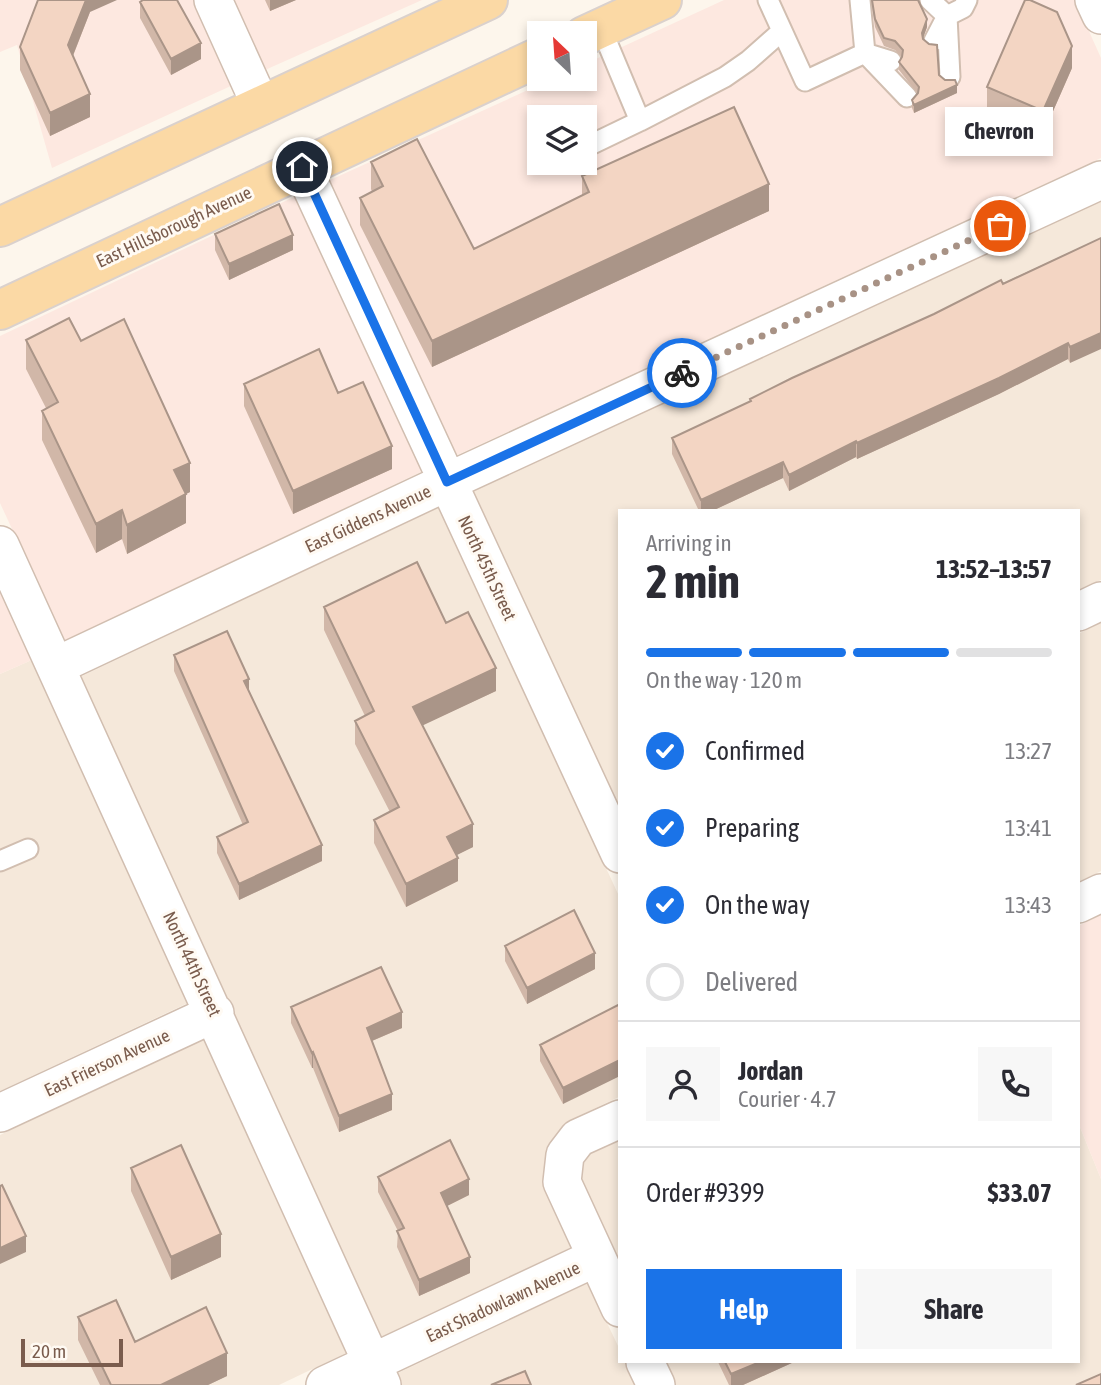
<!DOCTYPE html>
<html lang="en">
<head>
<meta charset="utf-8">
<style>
  body { margin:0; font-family:"Asap Condensed",sans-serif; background:#f7f7f7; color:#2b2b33; height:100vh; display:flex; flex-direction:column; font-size:26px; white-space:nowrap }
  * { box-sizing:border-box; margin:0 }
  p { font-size:23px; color:#7c7c81 }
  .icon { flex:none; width:38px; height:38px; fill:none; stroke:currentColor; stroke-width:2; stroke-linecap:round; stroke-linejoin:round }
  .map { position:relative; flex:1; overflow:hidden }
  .drawer { position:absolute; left:618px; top:509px; width:462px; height:854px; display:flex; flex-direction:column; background:#fff; border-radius:0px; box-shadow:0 4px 10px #0003 }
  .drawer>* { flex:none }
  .needle { width:46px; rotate:335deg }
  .controls { position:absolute; left:527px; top:21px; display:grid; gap:14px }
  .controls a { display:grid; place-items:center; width:70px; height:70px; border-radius:0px; background:#fff; box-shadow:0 4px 10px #0003; font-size:35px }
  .scale { position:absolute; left:21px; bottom:18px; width:102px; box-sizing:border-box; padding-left:7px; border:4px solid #7a5c4d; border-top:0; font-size:19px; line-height:24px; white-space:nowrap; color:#7a5c4d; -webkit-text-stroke:5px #fffaf3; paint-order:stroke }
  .pin { position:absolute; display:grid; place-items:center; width:60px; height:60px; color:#fff; margin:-30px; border:4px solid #fff; border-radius:50%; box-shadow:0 2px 7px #0007 }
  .courier { position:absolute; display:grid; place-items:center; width:70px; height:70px; margin:-35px; border:5px solid #1a73e8; border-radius:50%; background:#fff; color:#222; box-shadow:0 2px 9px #0007 }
  .bubble { position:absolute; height:49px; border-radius:0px; background:#fff; box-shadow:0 4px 10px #0003; font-size:23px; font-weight:700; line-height:49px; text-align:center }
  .headline em { font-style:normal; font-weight:700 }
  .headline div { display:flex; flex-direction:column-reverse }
  .headline { display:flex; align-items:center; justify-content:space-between; height:119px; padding:0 28px }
  h1 { font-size:46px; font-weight:700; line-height:52px }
  .bar { display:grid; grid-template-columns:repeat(4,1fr); gap:10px 7px; align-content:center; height:84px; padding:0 28px }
  .bar i { height:9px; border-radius:5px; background:#e1e1e2 }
  .bar .current { background:#1a73e8 }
  .bar p { grid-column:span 4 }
  .line { display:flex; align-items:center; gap:18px; padding:0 28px; border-top:2px solid #e1e1e2 }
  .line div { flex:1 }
  .round { display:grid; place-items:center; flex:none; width:74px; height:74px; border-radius:0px; background:#f7f7f7 }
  ol { padding:0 28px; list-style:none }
  li { display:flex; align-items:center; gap:21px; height:77px }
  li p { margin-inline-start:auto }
  li .icon { padding:7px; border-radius:50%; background:#1a73e8; color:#fff; stroke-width:4 }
  li:last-child { color:#7c7c81 }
  li i { width:38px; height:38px; border:4px solid #e1e1e2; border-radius:50% }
  .primary-button { display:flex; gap:14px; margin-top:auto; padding:14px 28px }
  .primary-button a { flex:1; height:80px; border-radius:0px; background:#1a73e8; color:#fff; font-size:28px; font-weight:700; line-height:80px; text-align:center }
  .primary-button a+a { background:#f7f7f7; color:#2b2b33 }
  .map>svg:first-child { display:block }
  .residential { fill:#f5e8da }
  .commercial { fill:#fde8e0; fill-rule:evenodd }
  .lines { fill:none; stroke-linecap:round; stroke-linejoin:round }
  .lane-casing { stroke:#d1beb0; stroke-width:23 }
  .street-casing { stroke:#d1beb0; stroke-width:40 }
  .primary-casing { stroke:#dad1cd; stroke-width:42 }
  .lane { stroke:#fff; stroke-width:19 }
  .street { stroke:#fff; stroke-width:37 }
  .primary { stroke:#fbd9a5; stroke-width:38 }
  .wall { fill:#d1b7a8 }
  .shaded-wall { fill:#aa9588 }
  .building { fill:#f3d5c3; stroke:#aa9588; stroke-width:2 }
  .done { stroke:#a89285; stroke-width:7; stroke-dasharray:0 12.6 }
  .route { stroke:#1a73e8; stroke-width:9 }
  .labels { text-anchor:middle; stroke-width:6; stroke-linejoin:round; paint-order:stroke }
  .street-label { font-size:18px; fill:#7a5c4d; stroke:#fffaf3 }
</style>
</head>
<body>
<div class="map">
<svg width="1101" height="1385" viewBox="0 0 1101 1385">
  <rect width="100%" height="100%" fill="#fdf6ec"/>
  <path class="residential" d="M1101 201V580L1078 590V511H620V807L617 808 471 492Z
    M439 507 619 896V1097L570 1120 551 1142 547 1151 544 1178 546 1190 572 1247 380 1338 80 677Z
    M1101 623V871L1078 882V634Z
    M34 659 190 1002 0 1091V674Z
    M207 1038 348 1352 279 1385H0V1135Z
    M1078 1122 1101 1179V1385H675L664 1362H1078Z
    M619 1141V1268L581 1181 583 1165 590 1154Z
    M588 1283 619 1348 620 1362H626L637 1385H401L396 1374Z"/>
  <path class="commercial" d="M0 0H194L233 85 52 168 17 45 0 52Z
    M232 0H422L265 70Z
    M724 0H1075L1101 58V158L455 456 328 181 552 79H584L585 64ZM539 117H584V163H539Z
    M296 196 423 471 64 641 0 503V336Z
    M0 587 34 659 0 674Z
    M1101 915V1179L1078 1122V926Z"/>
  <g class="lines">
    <defs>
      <path id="lane" d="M768 0 805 81 865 53 891 61
        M860 0 865 53 907 97
        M930 0 947 16 950 77
        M601 28 640 121 725 77 748 61 782 31
        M934 41 947 16 963 8 967 0
        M584 148 640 121
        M0 861 28 849"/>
      <path id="street" d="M213 0 261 106
        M1094 0 1101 15
        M302 167 620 854
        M0 545 382 1385
        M1078 612 1101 601
        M56 666 447 482 1101 180
        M1078 904 1101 893
        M0 1113 215 1013
        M620 1119 578 1138 565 1155 562 1182 620 1308
        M645 1362 656 1385
        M325 1385 595 1258"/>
      <path id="primary" d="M584 36 662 0
        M0 227 488 0
        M0 310 539 57"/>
    </defs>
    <use href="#lane" class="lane-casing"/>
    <use href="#street" class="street-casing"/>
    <use href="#primary" class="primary-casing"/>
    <use href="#lane" class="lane"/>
    <use href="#street" class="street"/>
    <use href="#primary" class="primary"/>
  </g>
  <path class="wall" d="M265 0H296L270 11Z
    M871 0H918L927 27 923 38 939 75 957 93 914 113 912 108V100L918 94 899 70V62L902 57 895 50 884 46 875 27Z
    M140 2 201 59 171 75 140 18Z
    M90 12 73 56 90 117 50 136 20 70V47Z
    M1072 68 1043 134 987 110V87Z
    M371 162 474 249 582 196V176L769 211 432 367 360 225V198L372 192 371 189Z
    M215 234 293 250 229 280 215 250Z
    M1101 238 1070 363 1068 359 999 394 857 459 856 457 789 491 783 478 712 511H699L672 454V438L750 401V399Z
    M26 340 81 341 190 492 186 494V523L127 554 122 539 96 553 42 440V411L46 408 26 369Z
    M244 384 392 469 293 514 244 406Z
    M324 607 446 623 496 691 422 725 473 847 456 855 458 881 406 907 374 843V820L390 812 355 744V721L365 716 324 630Z
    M174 655 249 691 322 861 239 900 217 853V837L243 825 174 671Z
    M505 946 595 969 527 1004 505 961Z
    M618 1005 563 1104 540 1061V1045Z
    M291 1007 402 1028 372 1041 392 1110 339 1132 313 1068H312L291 1023Z
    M131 1168 221 1257 171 1280 131 1191Z
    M378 1177 469 1195 447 1206 470 1273 419 1296 397 1247 398 1231 378 1192Z
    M78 1317 135 1342 227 1376 208 1385H100L78 1340Z
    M718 1362H794L743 1385H729Z"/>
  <path class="shaded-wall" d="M86 0H117L90 12 68 68V45Z
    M270 0H296L270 11Z
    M927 19V27L922 41V33Z
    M201 43V59L171 75V59Z
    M1072 46V68L1043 134V111Z
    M957 85V93L914 113V105Z
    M90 94V117L50 136V113Z
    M769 184V211L432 367V341Z
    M293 235V250L229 280V264Z
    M1101 333V349L1070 363V347Z
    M1068 343V359L999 394 857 459V443Z
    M856 441V457L789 491V475Z
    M392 446V469L293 514V491Z
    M783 462V478L712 511H701V500Z
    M190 463V492L186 494V523L127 554V525L174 470Z
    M122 510V539L96 553V524Z
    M496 668V691L413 730V707Z
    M249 679V695L244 681Z
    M473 824V847L447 860V837Z
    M322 845V861L239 900V884Z
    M458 858V881L406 907V884Z
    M595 953V969L527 1004V988Z
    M402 1012V1028L367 1043V1028Z
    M313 1052V1068H312V1053Z
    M620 1060V1076L563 1104V1088Z
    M392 1094V1110L339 1132V1116Z
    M469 1179V1195L441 1209V1193Z
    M221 1234V1257L171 1280V1257Z
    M26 1236V1252L0 1264V1248Z
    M470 1257V1273L419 1296V1280Z
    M227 1353V1376L208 1385H161Z
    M760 1362H794L743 1385H731V1374Z"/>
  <path class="building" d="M38 0H86L68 45 90 94 50 113 20 47Z
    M143 0H177L201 43 171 59 140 2Z
    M872 0H918L927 19 922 33 923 39 929 44 937 45 939 75 945 80H955L957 85 914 105 912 100 918 93 919 87 899 62 902 57 903 50 895 41 884 38 875 19Z
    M1025 0H1030L1057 12 1072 46 1043 111 987 87Z
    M734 107 769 184 432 341 360 198 383 186 371 162 417 139 474 249 589 192 582 176Z
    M279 204 293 235 229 264 215 234Z
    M1101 238V333L1070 347 1068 343 999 378 857 443 856 441 789 475 783 462 701 500 672 438 751 401 750 399 792 378 934 314 1001 280 1003 284Z
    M69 318 81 341 124 319 190 463 174 470 186 494 127 525 122 510 96 524 42 411 58 402 26 340Z
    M319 349 338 393 363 382 392 446 293 491 244 384Z
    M417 562 446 623 468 612 496 668 413 707 473 824 447 837 458 858 406 884 374 820 399 807 355 721 374 711 324 607Z
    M227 631 249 679 244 681 322 845 239 884 217 837 248 822 174 655Z
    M574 910 595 953 527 988 505 946Z
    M381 967 402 1012 367 1028 392 1094 339 1116 313 1052 312 1053 291 1007Z
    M618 1005 620 1008V1060L563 1088 540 1045Z
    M450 1140 469 1179 441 1193 470 1257 419 1280 397 1231 404 1228 378 1177Z
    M181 1145 221 1234 171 1257 131 1168Z
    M2 1185 26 1236 0 1248V1186Z
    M116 1300 135 1342 206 1307 227 1353 161 1385H111L78 1317Z
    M725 1362H760L731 1374Z
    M525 1371 531 1385H491Z
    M1101 1374V1385H1076Z"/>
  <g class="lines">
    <path class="done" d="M682 373 1000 226"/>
    <path class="route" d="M302 167 447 482 682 373"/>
  </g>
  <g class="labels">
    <g class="street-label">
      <text transform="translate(174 227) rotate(-25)" y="6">East Hillsborough Avenue</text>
      <text transform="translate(368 519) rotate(-25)" y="6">East Giddens Avenue</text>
      <text transform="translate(487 568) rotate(65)" y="6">North 45th Street</text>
      <text transform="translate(192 964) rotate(65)" y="6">North 44th Street</text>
      <text transform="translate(107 1063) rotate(-25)" y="6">East Frierson Avenue</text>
      <text transform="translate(503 1302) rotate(-25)" y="6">East Shadowlawn Avenue</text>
    </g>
  </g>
</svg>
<div class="controls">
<a><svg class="needle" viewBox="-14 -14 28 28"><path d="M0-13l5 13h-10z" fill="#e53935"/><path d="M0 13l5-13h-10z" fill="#7c7c81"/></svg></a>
<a><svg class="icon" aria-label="layers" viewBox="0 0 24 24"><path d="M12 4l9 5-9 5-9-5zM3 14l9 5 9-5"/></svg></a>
</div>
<div class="scale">20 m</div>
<div class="pin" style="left:1000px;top:226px;background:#ea580c"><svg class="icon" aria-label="bag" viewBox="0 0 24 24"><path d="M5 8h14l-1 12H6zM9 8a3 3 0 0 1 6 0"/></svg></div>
<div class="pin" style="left:302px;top:167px;background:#1f2937"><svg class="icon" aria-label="home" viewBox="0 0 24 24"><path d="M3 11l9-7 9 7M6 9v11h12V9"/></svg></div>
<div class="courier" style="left:682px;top:373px"><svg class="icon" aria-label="bike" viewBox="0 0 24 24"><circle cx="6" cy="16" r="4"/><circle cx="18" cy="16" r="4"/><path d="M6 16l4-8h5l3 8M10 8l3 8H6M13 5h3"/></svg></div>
<div class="bubble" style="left:945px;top:107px;width:108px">Chevron</div>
<section class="drawer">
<div class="headline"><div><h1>2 min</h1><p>Arriving in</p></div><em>13:52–13:57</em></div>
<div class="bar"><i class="current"></i><i class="current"></i><i class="current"></i><i></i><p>On the way · 120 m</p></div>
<ol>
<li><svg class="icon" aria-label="check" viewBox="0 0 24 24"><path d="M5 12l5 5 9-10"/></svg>Confirmed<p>13:27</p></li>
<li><svg class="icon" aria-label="check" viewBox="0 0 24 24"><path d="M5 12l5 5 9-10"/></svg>Preparing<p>13:41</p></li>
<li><svg class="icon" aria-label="check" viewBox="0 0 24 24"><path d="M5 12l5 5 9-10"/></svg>On the way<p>13:43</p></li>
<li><i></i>Delivered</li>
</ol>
<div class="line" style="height:126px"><a class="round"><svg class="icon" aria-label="person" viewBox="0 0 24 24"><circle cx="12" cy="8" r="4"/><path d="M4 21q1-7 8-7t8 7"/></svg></a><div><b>Jordan</b><p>Courier · 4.7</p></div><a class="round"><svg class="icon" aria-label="phone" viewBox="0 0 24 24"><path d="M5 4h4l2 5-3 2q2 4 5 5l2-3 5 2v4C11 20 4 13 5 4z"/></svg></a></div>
<div class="line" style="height:91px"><div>Order #9399</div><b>$33.07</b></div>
<div class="primary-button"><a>Help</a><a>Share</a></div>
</section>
</div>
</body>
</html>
